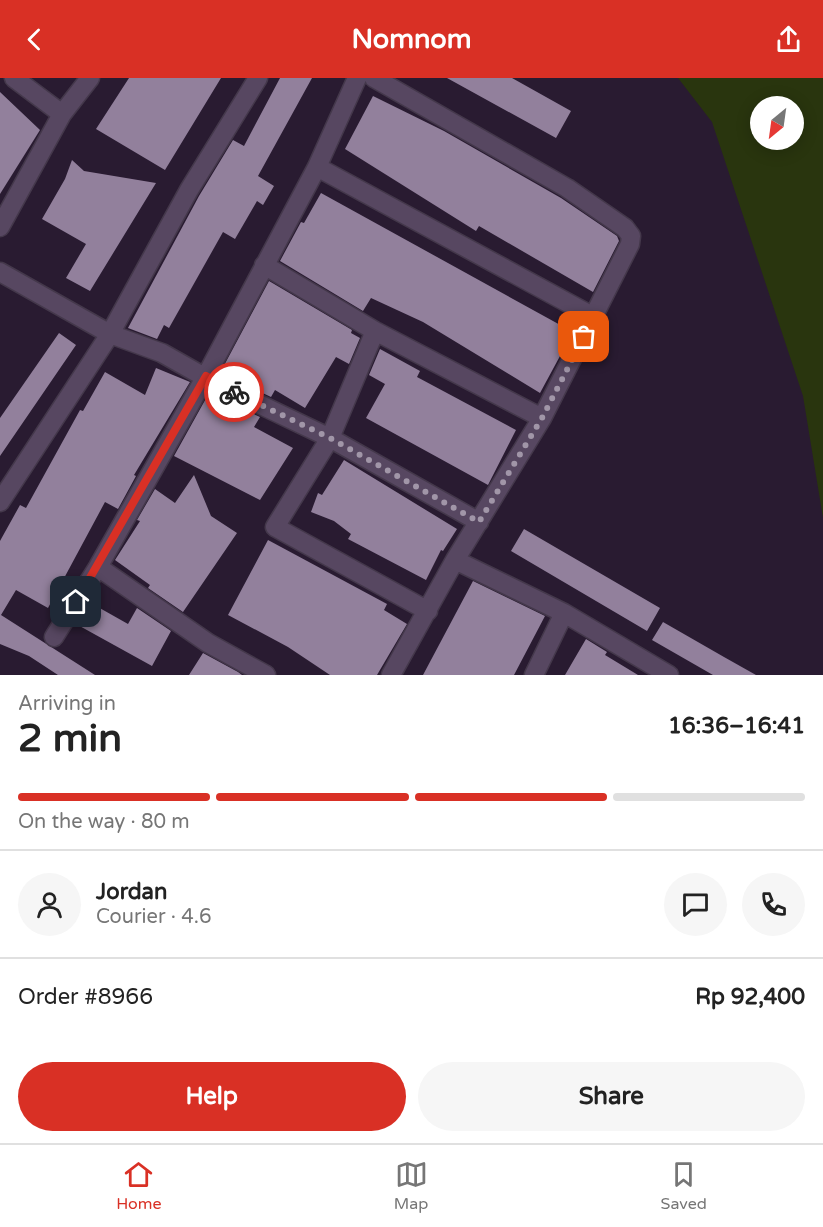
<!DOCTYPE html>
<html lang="en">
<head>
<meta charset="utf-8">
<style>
  body { margin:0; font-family:"Varela Round",sans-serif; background:#f6f6f6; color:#222; height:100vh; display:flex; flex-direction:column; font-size:22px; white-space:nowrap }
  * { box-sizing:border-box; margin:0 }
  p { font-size:20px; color:#767676 }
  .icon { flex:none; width:33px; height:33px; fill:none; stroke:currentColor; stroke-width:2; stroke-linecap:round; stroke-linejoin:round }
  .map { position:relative; height:597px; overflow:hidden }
  .side { display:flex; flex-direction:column; background:#fff; flex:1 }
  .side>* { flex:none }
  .needle { width:39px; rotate:209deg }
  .fabs { position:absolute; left:750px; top:18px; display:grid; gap:12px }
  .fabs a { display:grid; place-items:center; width:54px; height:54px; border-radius:50%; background:#fff; box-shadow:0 3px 15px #0003; font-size:30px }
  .pin { position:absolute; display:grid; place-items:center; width:51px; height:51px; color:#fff; margin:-26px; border-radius:12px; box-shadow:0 3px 9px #0006 }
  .courier { position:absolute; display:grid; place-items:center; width:60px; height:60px; margin:-30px; border:4px solid #d93025; border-radius:50%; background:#fff; color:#222; box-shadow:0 2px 8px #0007 }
  .overview em { font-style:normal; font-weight:800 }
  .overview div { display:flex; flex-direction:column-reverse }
  .overview { display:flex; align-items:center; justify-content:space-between; height:102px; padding:0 18px }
  h1 { font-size:39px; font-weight:800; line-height:45px }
  .bar { display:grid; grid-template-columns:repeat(4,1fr); gap:9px 6px; align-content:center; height:72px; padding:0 18px }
  .bar i { height:8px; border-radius:4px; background:#e0e0e0 }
  .bar .active { background:#d93025 }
  .bar p { grid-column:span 4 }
  .line { display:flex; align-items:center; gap:15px; padding:0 18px; border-top:2px solid #e0e0e0 }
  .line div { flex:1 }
  .round { display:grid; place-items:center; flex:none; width:63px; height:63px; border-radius:32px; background:#f6f6f6 }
  .action { display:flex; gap:12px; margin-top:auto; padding:12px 18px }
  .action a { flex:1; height:69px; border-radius:36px; background:#d93025; color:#fff; font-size:24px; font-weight:800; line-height:69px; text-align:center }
  .action a+a { background:#f6f6f6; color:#222 }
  header { display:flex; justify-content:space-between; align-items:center; height:78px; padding:0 18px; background:#d93025; color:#fff; font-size:27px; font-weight:800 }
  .tabs { display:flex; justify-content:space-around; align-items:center; height:84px; border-top:2px solid #e0e0e0; background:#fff; font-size:16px; color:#767676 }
  .tabs a { display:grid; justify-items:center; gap:3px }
  .tabs .active { color:#d93025 }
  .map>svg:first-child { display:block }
  .green { fill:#29350e; fill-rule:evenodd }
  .building { fill:#92809c }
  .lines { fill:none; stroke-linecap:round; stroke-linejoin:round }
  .minor-casing { stroke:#44384b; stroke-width:21 }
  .minor { stroke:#574761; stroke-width:18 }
  .done { stroke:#a196a8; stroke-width:6; stroke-dasharray:0 10.8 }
  .route { stroke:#d93025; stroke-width:8 }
</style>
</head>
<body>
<header><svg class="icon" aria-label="back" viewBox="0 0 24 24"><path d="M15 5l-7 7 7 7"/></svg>Nomnom<svg class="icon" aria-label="share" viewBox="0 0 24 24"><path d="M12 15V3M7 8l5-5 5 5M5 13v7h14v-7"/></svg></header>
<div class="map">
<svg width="823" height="597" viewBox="0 0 823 597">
  <rect width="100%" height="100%" fill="#291b31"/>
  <path class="green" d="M678 0H823V440L803 318 712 44ZM760 28H794V62H760Z"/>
  <path class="building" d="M129 0H221L165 92 96 51Z
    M280 0H312L258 98 274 108 263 127 257 123 235 161 223 154 169 250 164 247 157 261 128 250 199 118 233 62 244 68Z
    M447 0H512L571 33 556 60Z
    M0 14 40 52 0 116Z
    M373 18 444 53 561 120 617 158 619 163 593 214 479 148 476 153 345 71Z
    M72 82 84 93 156 105 90 213 66 200 86 166 42 141 65 101Z
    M321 115 573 254 540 315 423 244 371 220 363 233 280 183 301 144 304 145Z
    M269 203 352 252 351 255 360 260 349 286 336 279 305 330 275 312 271 319 220 295Z
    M59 255 76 267 0 378V340Z
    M380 271 420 293 417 299 516 352 488 407 366 340 385 306 369 297Z
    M156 290 190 304 134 397 136 398 118 431 105 424 48 530 16 512 1 537 95 597H58L29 578 0 566V463L20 427 26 430 80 332 83 333 105 294 145 317Z
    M209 315 260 339 254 349 293 370 260 422 174 378Z
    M344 382 457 451 443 473 441 472 426 502 348 461 351 456 334 443 311 434 318 415 322 417Z
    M194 397 211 438 237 455 183 534 148 510 150 507 115 482 140 443 137 442 155 411 175 425Z
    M524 451 660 530 647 553 511 473Z
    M268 462 387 526 384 532 407 546 377 597H330L288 569 228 537Z
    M473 503 545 538 514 597H423Z
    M89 524 128 546 137 530 171 553 152 588 76 546Z
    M663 544 724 579 756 597H713L652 562Z
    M586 561 607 574 605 577 638 597H565Z
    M203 575 238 594 242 597H189Z"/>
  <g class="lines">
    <defs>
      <path id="minor" d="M14 0 62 36
        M374 0 567 110 625 150 631 158 630 166 542 340 455 482 391 597
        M317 89 594 239
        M0 149 62 36 90 0
        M264 187 375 253 542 340
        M0 194 110 256 162 275 215 305 330 360 479 444
        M375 253 330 360 275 449 428 533
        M0 424 110 256 189 112 258 0
        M455 482 564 535 669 597
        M98 489 208 565 266 597
        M54 559 98 489 206 298 317 89 357 0
        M534 597 564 535"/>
    </defs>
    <use href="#minor" class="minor-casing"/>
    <use href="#minor" class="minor"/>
  </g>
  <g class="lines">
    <path class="done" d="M234 314 330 360 479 444 542 340 584 259"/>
    <path class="route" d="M76 524 206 298 234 314"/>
  </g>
</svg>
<div class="fabs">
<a><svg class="needle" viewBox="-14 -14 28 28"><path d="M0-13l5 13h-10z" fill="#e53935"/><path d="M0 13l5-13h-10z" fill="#767676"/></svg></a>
</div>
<div class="pin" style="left:584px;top:259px;background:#ea580c"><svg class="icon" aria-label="bag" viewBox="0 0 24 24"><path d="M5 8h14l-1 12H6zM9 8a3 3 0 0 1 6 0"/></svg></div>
<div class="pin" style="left:76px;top:524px;background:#1f2937"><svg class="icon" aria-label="home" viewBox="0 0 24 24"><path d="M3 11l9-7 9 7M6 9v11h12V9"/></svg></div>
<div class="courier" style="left:234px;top:314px"><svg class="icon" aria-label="bike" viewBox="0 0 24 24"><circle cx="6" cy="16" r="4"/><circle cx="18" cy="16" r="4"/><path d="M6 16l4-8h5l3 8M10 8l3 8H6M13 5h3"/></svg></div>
</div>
<section class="side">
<div class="overview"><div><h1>2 min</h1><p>Arriving in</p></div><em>16:36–16:41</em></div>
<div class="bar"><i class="active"></i><i class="active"></i><i class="active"></i><i></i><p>On the way · 80 m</p></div>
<div class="line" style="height:108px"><a class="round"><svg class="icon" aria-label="person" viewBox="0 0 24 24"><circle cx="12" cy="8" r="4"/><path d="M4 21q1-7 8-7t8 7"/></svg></a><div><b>Jordan</b><p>Courier · 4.6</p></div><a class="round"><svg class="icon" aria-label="chat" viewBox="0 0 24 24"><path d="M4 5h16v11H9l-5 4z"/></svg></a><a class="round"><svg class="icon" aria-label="phone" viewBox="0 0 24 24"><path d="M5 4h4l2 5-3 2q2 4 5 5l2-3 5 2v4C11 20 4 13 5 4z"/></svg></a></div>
<div class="line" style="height:78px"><div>Order #8966</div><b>Rp 92,400</b></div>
<div class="action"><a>Help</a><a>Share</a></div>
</section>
<nav class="tabs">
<a class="active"><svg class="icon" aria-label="home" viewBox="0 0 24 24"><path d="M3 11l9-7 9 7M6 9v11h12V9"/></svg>Home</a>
<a><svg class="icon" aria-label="map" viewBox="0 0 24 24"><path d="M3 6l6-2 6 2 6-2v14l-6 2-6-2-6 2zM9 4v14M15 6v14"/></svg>Map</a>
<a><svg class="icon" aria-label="saved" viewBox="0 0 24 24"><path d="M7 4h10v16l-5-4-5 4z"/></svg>Saved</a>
</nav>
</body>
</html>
